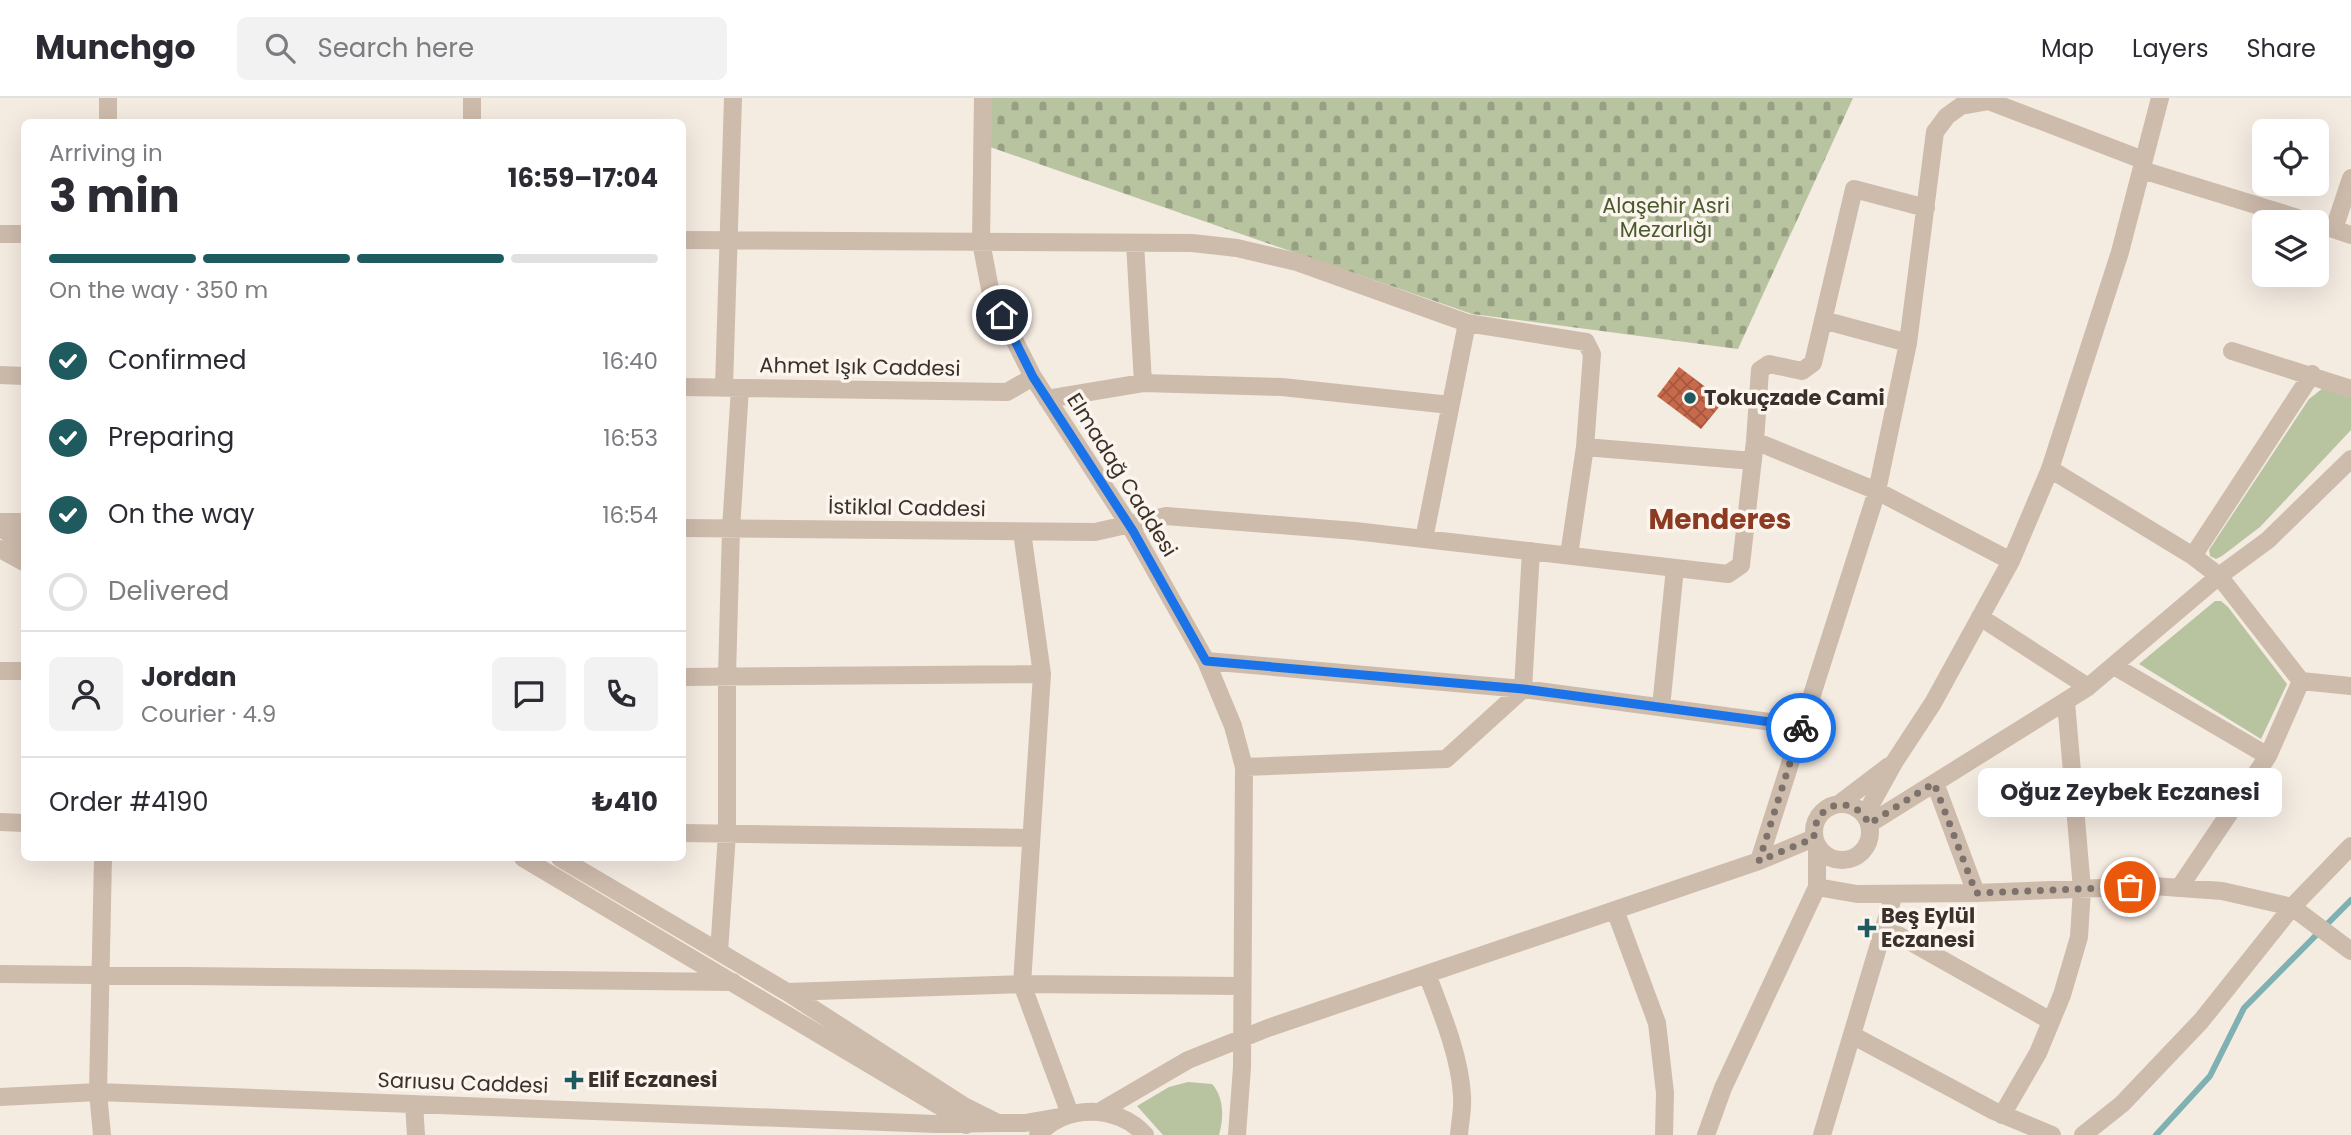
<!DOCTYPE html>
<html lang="en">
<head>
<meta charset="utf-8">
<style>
  body { margin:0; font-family:Poppins,sans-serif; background:#f2f2f3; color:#2b2b33; height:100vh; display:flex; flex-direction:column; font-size:26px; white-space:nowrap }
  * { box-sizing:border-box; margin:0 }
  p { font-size:23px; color:#7c7c81 }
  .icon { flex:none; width:38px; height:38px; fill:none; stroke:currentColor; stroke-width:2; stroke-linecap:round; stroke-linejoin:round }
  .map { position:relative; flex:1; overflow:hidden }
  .sheet { position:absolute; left:21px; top:21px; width:665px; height:742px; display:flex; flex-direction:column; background:#fff; border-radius:10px; box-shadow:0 7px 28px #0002 }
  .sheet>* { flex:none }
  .controls { position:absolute; left:2252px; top:21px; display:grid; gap:14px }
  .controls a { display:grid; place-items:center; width:77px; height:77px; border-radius:10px; background:#fff; box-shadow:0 7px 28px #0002; font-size:35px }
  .pin { position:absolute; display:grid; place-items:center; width:60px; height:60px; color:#fff; margin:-30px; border:4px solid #fff; border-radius:50%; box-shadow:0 2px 7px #0007 }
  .courier { position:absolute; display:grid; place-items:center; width:70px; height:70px; margin:-35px; border:5px solid #1a73e8; border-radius:50%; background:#fff; color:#222; box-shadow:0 2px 9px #0007 }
  .bubble { position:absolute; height:49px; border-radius:10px; background:#fff; box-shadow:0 7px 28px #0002; font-size:23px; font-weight:700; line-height:49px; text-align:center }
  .headline em { font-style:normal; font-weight:700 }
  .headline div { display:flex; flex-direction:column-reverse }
  .headline { display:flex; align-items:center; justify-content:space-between; height:119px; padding:0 28px }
  h1 { font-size:46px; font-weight:700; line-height:52px }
  .bar { display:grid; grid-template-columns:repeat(4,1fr); gap:10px 7px; align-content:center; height:84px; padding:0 28px }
  .bar i { height:9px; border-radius:5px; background:#e1e1e2 }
  .bar .selected { background:#1f5a5e }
  .bar p { grid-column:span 4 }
  .line { display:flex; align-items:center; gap:18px; padding:0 28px; border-top:2px solid #e1e1e2 }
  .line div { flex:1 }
  .round { display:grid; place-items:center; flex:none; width:74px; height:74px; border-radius:10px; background:#f2f2f3 }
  ol { padding:0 28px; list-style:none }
  li { display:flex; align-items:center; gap:21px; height:77px }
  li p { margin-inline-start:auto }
  li .icon { padding:7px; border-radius:50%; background:#1f5a5e; color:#fff; stroke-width:4 }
  li:last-child { color:#7c7c81 }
  li i { width:38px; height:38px; border:4px solid #e1e1e2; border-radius:50% }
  header { display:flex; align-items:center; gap:42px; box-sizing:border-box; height:98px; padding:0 35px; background:#fff; border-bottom:2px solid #e1e1e2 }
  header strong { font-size:33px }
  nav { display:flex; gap:38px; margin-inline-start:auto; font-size:24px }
  .search { width:490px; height:63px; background:#f2f2f3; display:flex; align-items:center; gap:18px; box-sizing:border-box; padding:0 24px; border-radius:10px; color:#7c7c81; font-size:26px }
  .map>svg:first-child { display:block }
  .green { fill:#b8c4a0 }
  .cemetery { fill:url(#cemetery-stones) }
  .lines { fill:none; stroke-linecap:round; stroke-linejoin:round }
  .stream { stroke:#7fb0b2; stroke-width:6 }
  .building { fill:url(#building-cross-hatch) }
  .minor { stroke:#cdbbac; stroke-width:18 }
  .done { stroke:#7c716b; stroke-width:7; stroke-dasharray:0 12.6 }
  .route { stroke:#1a73e8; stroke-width:9 }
  .poi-dot { fill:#1f5a5e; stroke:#fbf5ee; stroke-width:2.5 }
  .labels { text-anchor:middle; stroke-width:7; stroke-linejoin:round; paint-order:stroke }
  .park-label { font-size:21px; fill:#4a5a2e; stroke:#fbf5ee }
  .street-label { font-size:21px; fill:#3b302b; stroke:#fbf5ee }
  .poi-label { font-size:21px; font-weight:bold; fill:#3b302b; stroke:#fbf5ee; text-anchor:start }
  .district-label { font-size:28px; font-weight:bold; fill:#8c3b22; stroke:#fbf5ee }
</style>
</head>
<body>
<header>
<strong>Munchgo</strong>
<div class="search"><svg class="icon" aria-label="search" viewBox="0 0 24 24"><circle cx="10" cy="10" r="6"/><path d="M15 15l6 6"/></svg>Search here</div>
<nav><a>Map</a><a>Layers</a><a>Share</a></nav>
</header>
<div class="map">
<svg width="2351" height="1037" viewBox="0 0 2351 1037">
  <defs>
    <pattern id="cemetery-stones" width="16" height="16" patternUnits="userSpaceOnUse" patternTransform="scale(1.75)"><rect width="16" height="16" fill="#b8c4a0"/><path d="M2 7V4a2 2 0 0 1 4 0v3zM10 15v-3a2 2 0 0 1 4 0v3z" fill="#97a083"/></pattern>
    <pattern id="building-cross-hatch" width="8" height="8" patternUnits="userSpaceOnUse" patternTransform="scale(1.75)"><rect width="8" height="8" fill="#c8694b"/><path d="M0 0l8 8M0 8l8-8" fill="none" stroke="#a4573f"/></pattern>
  </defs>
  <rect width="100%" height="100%" fill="#f4ebe1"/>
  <path class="green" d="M2323 290 2351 297V332L2260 429 2222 458 2216 461 2210 458 2209 452 2309 301Z
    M2215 503H2221L2228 509 2287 586 2261 641 2139 566Z
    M1188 984 1212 986C1224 999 1224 1020 1219 1037H1163L1137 1008 1169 989Z"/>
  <path class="cemetery" d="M990 0H1853L1738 251 1472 216 990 49Z"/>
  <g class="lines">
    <path class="stream" d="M2156 1037 2210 978 2244 910 2351 802"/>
  </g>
  <path class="building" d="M1679 269 1724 303 1701 331 1657 298Z"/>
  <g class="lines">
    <path class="minor" d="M983 0 981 144 991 196 1033 279 1133 433 1206 563 1233 628 1244 669 1242 969 1237 1037
      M108 24V0
      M472 24V0
      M2142 72 2311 124
      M2324 128 2351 137
      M2334 131 2351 80
      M0 136H24
      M682 142 1192 145 1237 150 1297 164 1467 225 1586 244 1592 256 1585 349 1569 457
      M1135 145 1143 285
      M1823 222 1908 245
      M2232 253 2351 291
      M0 277 24 278
      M682 289 1007 294 1033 279
      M724 289 733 0
      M1047 301 1143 285 1282 289 1450 307
      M1755 343 1877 393 2011 463
      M1585 349 1753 363
      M2050 371 2193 458 2219 478 2301 583 2268 658 2179 790
      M0 424H24
      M0 430 24 444
      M682 430 1095 434 1166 418 1355 433 1728 476 1741 467 1755 343 1760 272 1769 266 1802 273 1813 265 1854 91 1926 110
      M1022 434 1042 576 1022 886 1070 1016
      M1424 441 1467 225
      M0 451 24 464
      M2193 458 2312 276
      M1980 519 2088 589
      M1206 563 1523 591 1801 628
      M2114 568 2268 658
      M0 573H24
      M682 579 1042 576
      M2301 583 2351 588
      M1661 609 1675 470
      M1244 669 1446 661 1523 591 1531 453
      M1935 685 1976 795
      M1814 734a28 28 0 1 1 56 0a28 28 0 1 1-56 0Z
      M1839 706 1889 668
      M1865 717 1895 663 1933 605 2011 463 2050 371 2120 154 2160 0
      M0 724 24 725
      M1869 726 2088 589 2219 478 2268 442 2351 361
      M682 735 1031 740
      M523 760 948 1013 966 1027
      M560 760 787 894 964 1008 998 1025H1025L1065 1018
      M1759 763 1877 393 1908 245 1935 34 1947 18 1961 8 1989 3 2143 62
      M1817 789 1857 796 1976 795 2153 788 2222 793 2292 809 2351 853
      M1615 812 1657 925 1665 995 1664 1037
      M1884 829 2051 923
      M719 854 727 736V578L731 431 740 290
      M0 876 733 884
      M1427 876C1441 913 1460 958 1462 998 1463 1011 1460 1024 1459 1037
      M787 894 1022 886 1241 888
      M1852 937 1994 1013 2052 1037
      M0 999 98 994 936 1026 998 1025
      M414 1006 416 1037
      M1099 1014 1188 962 1268 930 1759 763 1814 740
      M2002 1017 2038 955 2062 897 2079 839 2082 791 2066 604
      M102 1037 98 994 103 760
      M1038 1037C1064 1006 1118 1006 1145 1037
      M1706 1037 1723 990 1817 789V748
      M1822 1037 1894 796
      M2083 1037 2122 1006 2201 923 2292 809 2351 748"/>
  </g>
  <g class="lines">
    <path class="done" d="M1801 630 1759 763 1814 740C1813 704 1853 694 1869 726L1934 685 1976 795 2130 789"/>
    <path class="route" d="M1002 217 1033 279 1133 433 1206 563 1523 591 1801 628V630"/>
  </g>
  <g class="poi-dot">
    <circle cx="1690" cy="300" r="7"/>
    <path d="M1863.5 819.5h7v7h7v7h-7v7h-7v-7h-7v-7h7z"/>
    <path d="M570.5 971.5h7v7h7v7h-7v7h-7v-7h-7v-7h7z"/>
  </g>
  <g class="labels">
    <g class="park-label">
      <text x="1666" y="115">Alaşehir Asri<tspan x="1666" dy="24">Mezarlığı</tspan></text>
    </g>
    <g class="street-label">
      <text transform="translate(860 269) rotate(1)" y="7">Ahmet Işık Caddesi</text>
      <text transform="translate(1122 377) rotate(58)" y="7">Elmadağ Caddesi</text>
      <text transform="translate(907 410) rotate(1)" y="7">İstiklal Caddesi</text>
      <text transform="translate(463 985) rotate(2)" y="7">Sarıusu Caddesi</text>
    </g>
    <g class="poi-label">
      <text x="1704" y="307">Tokuçzade Cami</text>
      <text x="1881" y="825">Beş Eylül<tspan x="1881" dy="24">Eczanesi</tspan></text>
      <text x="588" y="989">Elif Eczanesi</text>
    </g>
    <g class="district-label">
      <text x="1720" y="431">Menderes</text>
    </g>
  </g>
</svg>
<div class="controls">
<a><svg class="icon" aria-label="locate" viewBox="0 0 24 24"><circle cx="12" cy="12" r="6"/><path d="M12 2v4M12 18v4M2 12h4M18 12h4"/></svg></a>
<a><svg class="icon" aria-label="layers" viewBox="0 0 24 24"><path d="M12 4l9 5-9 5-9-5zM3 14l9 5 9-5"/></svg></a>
</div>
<div class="pin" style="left:2130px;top:789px;background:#ea580c"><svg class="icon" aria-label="bag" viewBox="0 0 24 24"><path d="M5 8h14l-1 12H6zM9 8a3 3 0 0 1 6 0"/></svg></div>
<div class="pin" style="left:1002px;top:217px;background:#1f2937"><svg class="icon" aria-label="home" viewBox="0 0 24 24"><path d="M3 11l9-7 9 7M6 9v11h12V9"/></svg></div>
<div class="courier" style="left:1801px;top:630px"><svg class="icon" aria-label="bike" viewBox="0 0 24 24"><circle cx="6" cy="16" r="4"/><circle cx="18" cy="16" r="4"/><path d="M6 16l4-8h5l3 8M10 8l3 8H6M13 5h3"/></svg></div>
<div class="bubble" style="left:1978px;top:670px;width:304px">Oğuz Zeybek Eczanesi</div>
<section class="sheet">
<div class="headline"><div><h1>3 min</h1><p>Arriving in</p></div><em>16:59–17:04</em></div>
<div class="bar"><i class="selected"></i><i class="selected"></i><i class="selected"></i><i></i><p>On the way · 350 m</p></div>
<ol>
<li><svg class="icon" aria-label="check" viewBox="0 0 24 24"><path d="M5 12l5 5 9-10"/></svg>Confirmed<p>16:40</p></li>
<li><svg class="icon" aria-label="check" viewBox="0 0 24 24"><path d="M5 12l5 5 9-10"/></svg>Preparing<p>16:53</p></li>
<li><svg class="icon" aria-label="check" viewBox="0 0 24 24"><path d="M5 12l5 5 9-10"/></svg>On the way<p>16:54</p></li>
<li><i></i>Delivered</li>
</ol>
<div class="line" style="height:126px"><a class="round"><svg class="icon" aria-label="person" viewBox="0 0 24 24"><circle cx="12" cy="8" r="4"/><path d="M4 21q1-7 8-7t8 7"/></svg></a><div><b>Jordan</b><p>Courier · 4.9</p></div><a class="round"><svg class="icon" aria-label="chat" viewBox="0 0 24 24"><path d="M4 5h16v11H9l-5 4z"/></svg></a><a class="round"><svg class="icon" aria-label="phone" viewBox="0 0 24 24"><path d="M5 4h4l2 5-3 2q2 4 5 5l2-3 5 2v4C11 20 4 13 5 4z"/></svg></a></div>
<div class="line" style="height:91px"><div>Order #4190</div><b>₺410</b></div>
</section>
</div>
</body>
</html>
